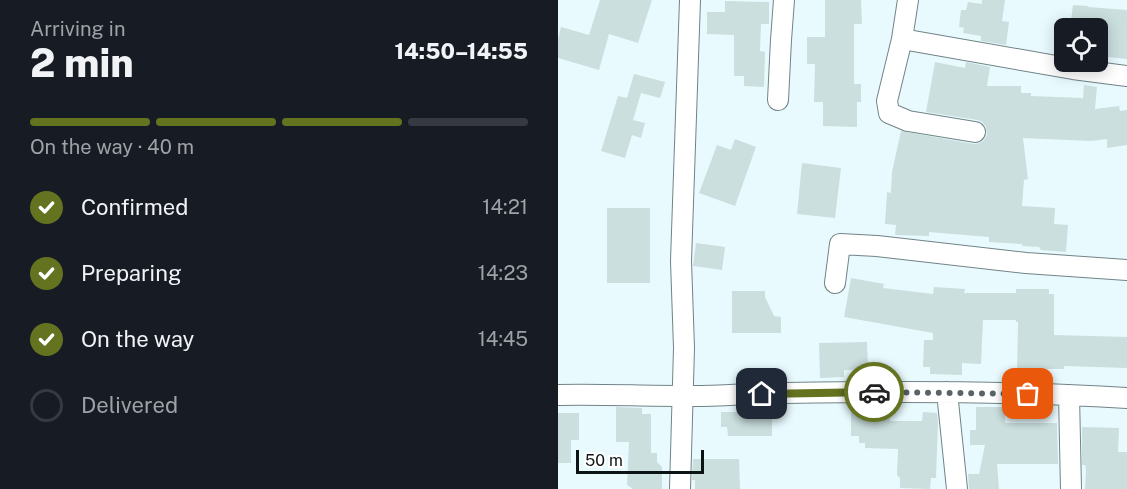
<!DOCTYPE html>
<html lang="en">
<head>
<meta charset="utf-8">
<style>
  body { margin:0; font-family:"Public Sans",sans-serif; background:#242831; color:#f1f3f6; height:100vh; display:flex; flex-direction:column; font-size:22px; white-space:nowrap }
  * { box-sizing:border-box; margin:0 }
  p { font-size:20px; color:#9ea1a6 }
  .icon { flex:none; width:33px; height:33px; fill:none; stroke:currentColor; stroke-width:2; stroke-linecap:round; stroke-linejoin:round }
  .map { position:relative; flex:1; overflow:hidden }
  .drawer { display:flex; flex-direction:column; background:#171b24; width:558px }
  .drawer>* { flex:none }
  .fabs { position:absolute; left:496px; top:18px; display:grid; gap:12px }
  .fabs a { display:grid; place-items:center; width:54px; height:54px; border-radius:9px; background:#171b24; box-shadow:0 3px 15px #0003; font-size:30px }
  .scale { position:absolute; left:18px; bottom:15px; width:128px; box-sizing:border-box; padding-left:6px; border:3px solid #0c1315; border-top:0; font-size:16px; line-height:21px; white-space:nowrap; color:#0c1315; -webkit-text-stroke:4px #fff; paint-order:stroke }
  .pin { position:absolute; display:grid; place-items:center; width:51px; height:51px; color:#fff; margin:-26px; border-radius:12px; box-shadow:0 3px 9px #0006 }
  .courier { position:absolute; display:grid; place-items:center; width:60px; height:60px; margin:-30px; border:4px solid #647320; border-radius:50%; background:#fff; color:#222; box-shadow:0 2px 8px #0007 }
  .head em { font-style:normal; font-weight:800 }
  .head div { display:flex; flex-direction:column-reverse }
  .head { display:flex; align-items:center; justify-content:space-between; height:102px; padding:0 30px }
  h1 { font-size:39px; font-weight:800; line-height:45px }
  .bar { display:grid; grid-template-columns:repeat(4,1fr); gap:9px 6px; align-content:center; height:72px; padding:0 30px }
  .bar i { height:8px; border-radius:4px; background:#363941 }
  .bar .current { background:#647320 }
  .bar p { grid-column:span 4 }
  ol { padding:0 30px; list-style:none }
  li { display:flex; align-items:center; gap:18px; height:66px }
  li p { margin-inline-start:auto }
  li .icon { padding:6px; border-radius:50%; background:#647320; color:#fff; stroke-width:4 }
  li:last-child { color:#9ea1a6 }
  li i { width:33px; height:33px; border:3px solid #363941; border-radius:50% }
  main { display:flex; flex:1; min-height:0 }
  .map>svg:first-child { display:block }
  .building { fill:#cadfde }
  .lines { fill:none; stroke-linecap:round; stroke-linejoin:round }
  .minor-casing { stroke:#708487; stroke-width:22 }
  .minor { stroke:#fff; stroke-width:20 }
  .done { stroke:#596467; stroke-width:6; stroke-dasharray:0 10.8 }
  .route { stroke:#647320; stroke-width:8 }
</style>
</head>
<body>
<main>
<section class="drawer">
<div class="head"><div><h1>2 min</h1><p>Arriving in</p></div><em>14:50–14:55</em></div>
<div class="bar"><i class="current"></i><i class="current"></i><i class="current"></i><i></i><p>On the way · 40 m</p></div>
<ol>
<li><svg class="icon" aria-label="check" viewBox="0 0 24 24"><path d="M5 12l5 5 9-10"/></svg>Confirmed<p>14:21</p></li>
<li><svg class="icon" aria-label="check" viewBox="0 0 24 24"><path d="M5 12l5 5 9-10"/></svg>Preparing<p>14:23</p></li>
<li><svg class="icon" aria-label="check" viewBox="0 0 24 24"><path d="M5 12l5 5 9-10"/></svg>On the way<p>14:45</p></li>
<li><i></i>Delivered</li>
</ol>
</section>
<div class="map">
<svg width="569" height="489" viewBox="0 0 569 489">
  <rect width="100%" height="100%" fill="#e9fafe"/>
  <path class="building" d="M42 0H94L80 43 51 34 41 70 0 58V39L3 27 31 35Z
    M267 0H303L304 24H296V84H303V102H299V127L265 126V102H256L257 64H249V37H267Z
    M424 0H447L444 21 451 22 448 45 423 41V36L405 33 406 28 401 27 403 10H408L410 2 424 4Z
    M167 1 211 2V24H203L202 51 207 52 206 87 186 86V76H176V35L149 34V12H167Z
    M515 5 530 6V7L569 10V59L540 56V28H512Z
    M377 62 407 68 408 62 432 67 429 86H463V93H473V96L525 98 526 85 539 87 537 109 561 106 562 111 569 110V145L549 148V139L533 141 465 138 470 179 466 180 464 206 497 208 496 224 510 225 508 252 483 250 481 247 464 246V244L431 242V237L371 232V236L337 235 338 225 327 224 329 192 333 193 334 172 343 131 416 144 422 143 426 140 429 135 428 127 424 122 420 120 368 112Z
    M76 74 107 82 102 98 83 93 75 120 87 123 83 138 74 135 67 158 43 151 60 96 69 98Z
    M177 139 198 147 177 206 141 193 159 145 173 150Z
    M244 163 283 168 277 218 239 214Z
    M49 208H92V283H49Z
    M138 243 167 247 164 270 135 266Z
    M293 278 326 284 325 288 375 294 376 287 407 289 406 293H458V289H491V294H496V335L569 337V368L506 366V369H487V380L468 379V374H459L460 322H458V320H425L423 364 404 363V375L372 374V367H365L366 340H375V333L286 317Z
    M174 291H207V297L216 316 223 317V333H174Z
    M309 342 310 369 286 370V377L262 378 261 343Z
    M58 407 84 408V414H93V453H99V462L104 467V489H75L69 485 71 442H58Z
    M185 407H214V436H170L169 427H163V412H186Z
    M293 407H322V417L332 418V421H364L365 412 379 413 380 422 378 478H373L372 489 342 488V478L339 475 340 449 307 448V443H301V436H293Z
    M418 407H447V423H499L500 464H439L441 489H411L410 474H421L427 445H412V430H418Z
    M0 413H21V440H13V463H0Z
    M524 427 561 428 560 452H569V489H527L528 470 527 465H524Z
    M135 459H181L182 489H137V480H134Z"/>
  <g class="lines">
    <defs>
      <path id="minor" d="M350 0 344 39 329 101 331 113 350 121 417 132
        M344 39 515 69 569 76
        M220 100 223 40 226 0
        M277 283 282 244 319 246 468 263 569 270
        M389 392 399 489
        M0 395C41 394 82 396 123 396 158 397 193 393 228 393 341 391 455 391 569 398
        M511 395 513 489
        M122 489 126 348 123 261 132 0"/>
    </defs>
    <use href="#minor" class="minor-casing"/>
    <use href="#minor" class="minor"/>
  </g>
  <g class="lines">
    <path class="done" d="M316 392 470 394"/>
    <path class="route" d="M204 394 316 392"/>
  </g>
</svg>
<div class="fabs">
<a><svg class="icon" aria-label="locate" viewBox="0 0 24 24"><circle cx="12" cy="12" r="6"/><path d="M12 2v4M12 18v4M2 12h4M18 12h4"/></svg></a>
</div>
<div class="scale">50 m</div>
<div class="pin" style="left:470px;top:394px;background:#ea580c"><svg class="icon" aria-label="bag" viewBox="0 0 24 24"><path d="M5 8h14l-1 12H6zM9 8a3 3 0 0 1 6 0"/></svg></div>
<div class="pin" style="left:204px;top:394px;background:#1f2937"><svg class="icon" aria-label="home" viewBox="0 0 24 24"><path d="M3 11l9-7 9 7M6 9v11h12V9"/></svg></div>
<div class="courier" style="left:316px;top:392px"><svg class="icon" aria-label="car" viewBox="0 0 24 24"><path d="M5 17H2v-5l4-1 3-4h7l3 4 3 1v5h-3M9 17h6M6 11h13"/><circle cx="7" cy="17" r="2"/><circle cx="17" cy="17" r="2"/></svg></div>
</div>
</main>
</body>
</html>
